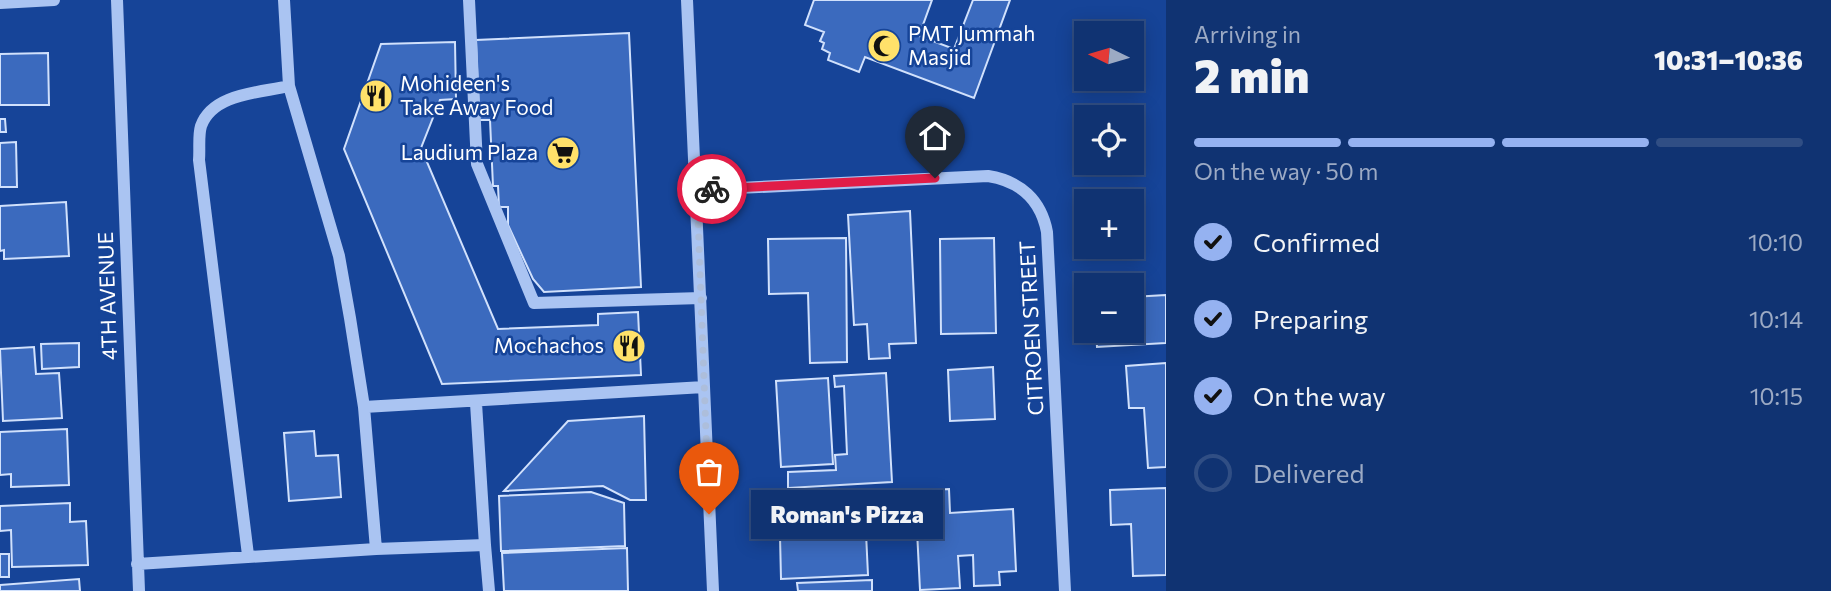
<!DOCTYPE html>
<html lang="en">
<head>
<meta charset="utf-8">
<style>
  body { margin:0; font-family:Commissioner,sans-serif; background:#193b77; color:#f1f3f6; height:100vh; display:flex; flex-direction:column; font-size:26px; white-space:nowrap }
  * { box-sizing:border-box; margin:0 }
  p { font-size:23px; color:#9caac4 }
  .icon { flex:none; width:38px; height:38px; fill:none; stroke:currentColor; stroke-width:2; stroke-linecap:round; stroke-linejoin:round }
  .map { position:relative; flex:1; overflow:hidden }
  .drawer { display:flex; flex-direction:column; background:#103372; width:665px }
  .drawer>* { flex:none }
  .needle { width:46px; rotate:275deg }
  .tools { position:absolute; left:1074px; top:21px; display:grid; gap:14px }
  .tools a { display:grid; place-items:center; width:70px; height:70px; border-radius:0px; background:#103372; box-shadow:0 4px 18px #0003,0 0 0 2px #304e84; font-size:35px }
  .pin { position:absolute; display:grid; place-items:center; width:60px; height:60px; color:#fff; margin:-72px -30px; border-radius:50% 50% 50% 0; rotate:-45deg; box-shadow:0 0 7px #0007 }
  .pin .icon { rotate:45deg }
  .courier { position:absolute; display:grid; place-items:center; width:70px; height:70px; margin:-35px; border:5px solid #e11d48; border-radius:50%; background:#fff; color:#222; box-shadow:0 2px 9px #0007 }
  .bubble { position:absolute; height:49px; border-radius:0px; background:#103372; box-shadow:0 4px 18px #0003,0 0 0 2px #304e84; font-size:23px; font-weight:800; line-height:49px; text-align:center }
  .headline em { font-style:normal; font-weight:800 }
  .headline div { display:flex; flex-direction:column-reverse }
  .headline { display:flex; align-items:center; justify-content:space-between; height:119px; padding:0 28px }
  h1 { font-size:46px; font-weight:800; line-height:52px }
  .bar { display:grid; grid-template-columns:repeat(4,1fr); gap:10px 7px; align-content:center; height:84px; padding:0 28px }
  .bar i { height:9px; border-radius:5px; background:#304e84 }
  .bar .on { background:#95b2f1 }
  .bar p { grid-column:span 4 }
  ol { padding:0 28px; list-style:none }
  li { display:flex; align-items:center; gap:21px; height:77px }
  li p { margin-inline-start:auto }
  li .icon { padding:7px; border-radius:50%; background:#95b2f1; color:#111; stroke-width:4 }
  li:last-child { color:#9caac4 }
  li i { width:38px; height:38px; border:4px solid #304e84; border-radius:50% }
  main { display:flex; flex:1; min-height:0 }
  .map>svg:first-child { display:block }
  .building { fill:#3b6abe; stroke:#d1e1fc; stroke-width:2 }
  .lines { fill:none; stroke-linecap:round; stroke-linejoin:round }
  .minor { stroke:#aac4f2; stroke-width:12 }
  .done { stroke:#adbedb; stroke-width:7; stroke-dasharray:0 12.6 }
  .route { stroke:#e11d48; stroke-width:9 }
  .labels { text-anchor:middle; stroke-width:5; stroke-linejoin:round; paint-order:stroke }
  .poi-label { font-size:21px; fill:#fff; stroke:#164498; text-anchor:start }
  .street-label { font-size:21px; fill:#fff; stroke:#164498 }
</style>
</head>
<body>
<main>
<div class="map">
<svg width="1166" height="591" viewBox="0 0 1166 591">
  <rect width="100%" height="100%" fill="#164498"/>
  <path class="building" d="M814 0H932L919 36 954 49 973 0H1010L974 98 865 57 859 72 828 60 830 53 822 49 824 43 820 41 824 32 805 25Z
    M629 33 641 287 544 292 533 279 508 225V207H499L498 186H493L490 120H479L476 40Z
    M455 42 456 99 440 100 421 148 498 329 598 325V314L638 312 641 375 442 384 344 149 381 44Z
    M48 53 49 105H0V54Z
    M0 119H5L6 132H0Z
    M16 142 17 187H0V143Z
    M66 202 69 256 4 259V250L0 251V206Z
    M910 211 916 343 889 344 890 358 869 359 867 324 854 325 848 215Z
    M846 238 847 362 810 363 808 293 769 294 768 239Z
    M994 238 996 333 941 334 940 239Z
    M1166 295V343L1097 347 1096 331H1132V297Z
    M79 343V367L42 369 41 344Z
    M34 347 36 374 59 373 62 418 3 421 0 349Z
    M1166 363V467L1148 468 1144 408H1129L1126 366Z
    M993 367 995 419 950 421 948 370Z
    M886 373 892 482 788 488V472L836 470 835 455 847 454 844 386 835 387 834 376Z
    M828 378 833 464 781 467 776 381Z
    M644 416 646 500H630L603 486 504 491 568 421Z
    M67 429 69 485 11 487V474L0 475V432Z
    M314 431 316 456 338 455 341 497 289 501 284 433Z
    M1166 488V575L1133 576 1131 524 1111 525 1110 490Z
    M949 489 950 513 1013 509 1016 571 999 572 1000 585 974 586 973 555 958 556 960 588 920 590 915 491Z
    M847 491 848 513 865 512 868 575 781 579 780 536H791L789 494Z
    M591 492 624 503 625 546 501 551 499 496Z
    M70 503V522L86 521 88 565 12 567 11 530 0 531V506Z
    M627 548 628 591H504L502 553Z
    M0 554H9V577H0Z
    M79 579 80 591H0V585Z
    M872 580V591H798L797 583Z"/>
  <g class="lines">
    <path class="minor" d="M117 0 139 591
      M469 0 477 164 534 303 701 298
      M687 0 713 591
      M0 3 54 0
      M697 190 988 176C1020 181 1041 200 1047 232L1065 591
      M364 407 704 387
      M485 545 489 591
      M376 549 485 545 476 403
      M248 555 199 160C200 149 198 136 201 126 213 93 260 93 289 86
      M137 564 376 549 364 407 350 318 339 256 289 86 284 0"/>
  </g>
  <g class="lines">
    <path class="done" d="M709 514 697 190 712 189"/>
    <path class="route" d="M712 189 935 178"/>
  </g>
  <defs>
    <symbol id="mosque-disc" viewBox="-11 -11 22 22"><circle r="9.5" fill="#ffe16a" stroke="#164498"/><path d="M3.5-4.9A6 6 0 1 0 3.5 4.9A5 5 0 1 1 3.5-4.9Z" fill="#111"/></symbol>
    <symbol id="restaurant-disc" viewBox="-11 -11 22 22"><circle r="9.5" fill="#ffe16a" stroke="#164498"/><path d="M-5-6h1v4h1v-4h1v4h1v-4h1v5L-1.5 .5V6h-2V.5L-5-1ZM5-6V6H3V1.5H1.5Q1.5-4 5-6Z" fill="#111"/></symbol>
    <symbol id="supermarket-disc" viewBox="-11 -11 22 22"><circle r="9.5" fill="#ffe16a" stroke="#164498"/><path d="M-6-5.5h2.5l.6 2H6L4.5 2H-2.5L-4.4-4H-6ZM-1.5 3.2a1.3 1.3 0 1 0 .1 0ZM3 3.2a1.3 1.3 0 1 0 .1 0Z" fill="#111"/></symbol>
  </defs>
  <g fill-rule="evenodd">
    <use href="#mosque-disc" x="865" y="27" width="38" height="38"/>
    <use href="#restaurant-disc" x="357" y="77" width="38" height="38"/>
    <use href="#supermarket-disc" x="544" y="134" width="38" height="38"/>
    <use href="#restaurant-disc" x="610" y="327" width="38" height="38"/>
  </g>
  <g class="labels">
    <g class="poi-label">
      <text x="908" y="41">PMT Jummah<tspan x="908" dy="24">Masjid</tspan></text>
      <text x="400" y="91">Mohideen's<tspan x="400" dy="24">Take Away Food</tspan></text>
      <text x="538" y="160" text-anchor="end">Laudium Plaza</text>
      <text x="604" y="353" text-anchor="end">Mochachos</text>
    </g>
    <g class="street-label">
      <text transform="translate(108 296) rotate(-92)" y="7">4TH AVENUE</text>
      <text transform="translate(1032 328) rotate(-93)" y="7">CITROEN STREET</text>
    </g>
  </g>
</svg>
<div class="tools">
<a><svg class="needle" viewBox="-14 -14 28 28"><path d="M0-13l5 13h-10z" fill="#e53935"/><path d="M0 13l5-13h-10z" fill="#9caac4"/></svg></a>
<a><svg class="icon" aria-label="locate" viewBox="0 0 24 24"><circle cx="12" cy="12" r="6"/><path d="M12 2v4M12 18v4M2 12h4M18 12h4"/></svg></a>
<a>+</a>
<a>−</a>
</div>
<div class="pin" style="left:709px;top:514px;background:#ea580c"><svg class="icon" aria-label="bag" viewBox="0 0 24 24"><path d="M5 8h14l-1 12H6zM9 8a3 3 0 0 1 6 0"/></svg></div>
<div class="pin" style="left:935px;top:178px;background:#1f2937"><svg class="icon" aria-label="home" viewBox="0 0 24 24"><path d="M3 11l9-7 9 7M6 9v11h12V9"/></svg></div>
<div class="courier" style="left:712px;top:189px"><svg class="icon" aria-label="bike" viewBox="0 0 24 24"><circle cx="6" cy="16" r="4"/><circle cx="18" cy="16" r="4"/><path d="M6 16l4-8h5l3 8M10 8l3 8H6M13 5h3"/></svg></div>
<div class="bubble" style="left:751px;top:490px;width:192px">Roman's Pizza</div>
</div>
<section class="drawer">
<div class="headline"><div><h1>2 min</h1><p>Arriving in</p></div><em>10:31–10:36</em></div>
<div class="bar"><i class="on"></i><i class="on"></i><i class="on"></i><i></i><p>On the way · 50 m</p></div>
<ol>
<li><svg class="icon" aria-label="check" viewBox="0 0 24 24"><path d="M5 12l5 5 9-10"/></svg>Confirmed<p>10:10</p></li>
<li><svg class="icon" aria-label="check" viewBox="0 0 24 24"><path d="M5 12l5 5 9-10"/></svg>Preparing<p>10:14</p></li>
<li><svg class="icon" aria-label="check" viewBox="0 0 24 24"><path d="M5 12l5 5 9-10"/></svg>On the way<p>10:15</p></li>
<li><i></i>Delivered</li>
</ol>
</section>
</main>
</body>
</html>
